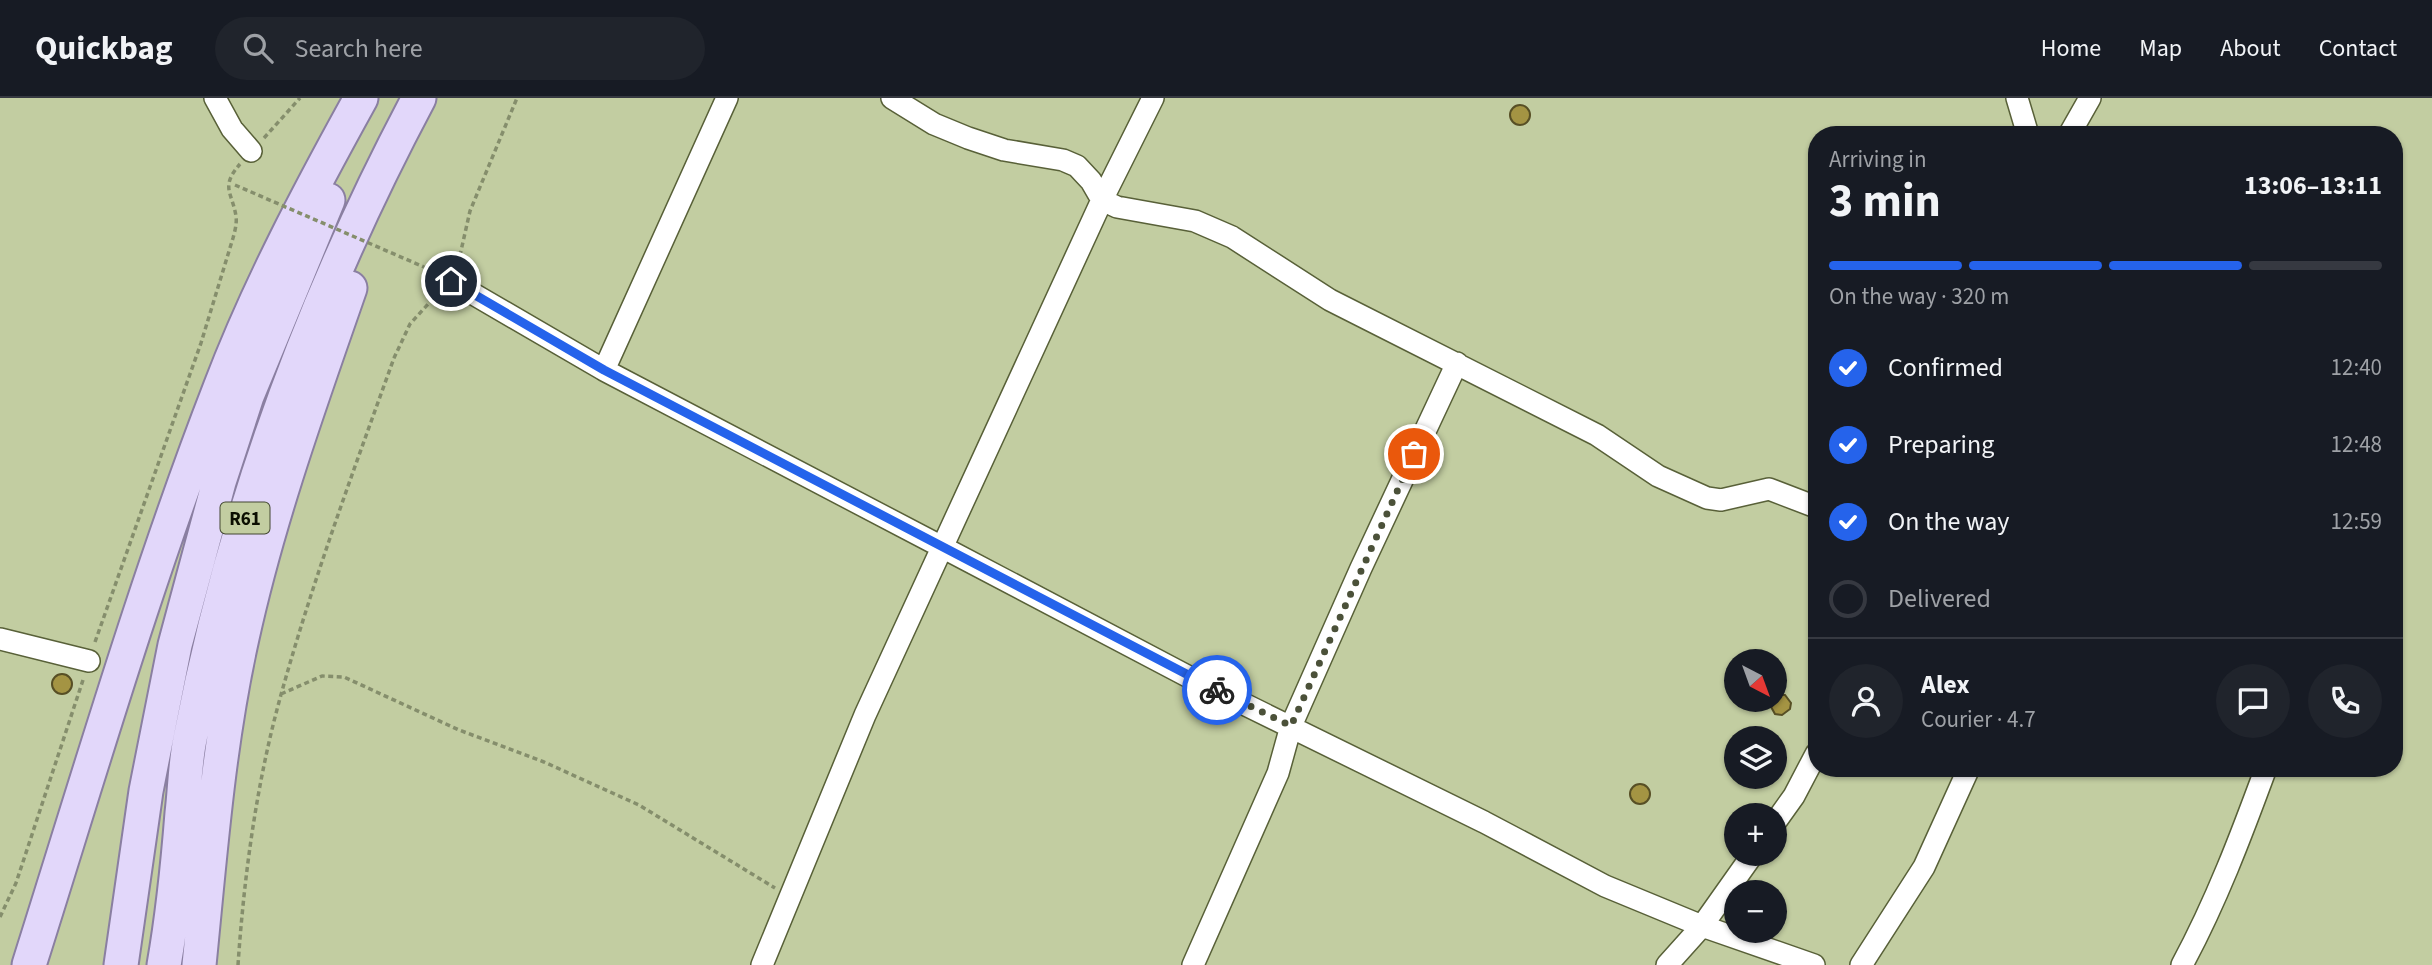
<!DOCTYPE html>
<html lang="en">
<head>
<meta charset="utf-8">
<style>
  body { margin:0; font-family:"Source Sans 3",sans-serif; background:#20242c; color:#f1f3f6; height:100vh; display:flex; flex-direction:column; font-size:26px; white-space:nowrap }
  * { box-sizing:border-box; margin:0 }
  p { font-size:23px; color:#9ea1a6 }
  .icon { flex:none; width:38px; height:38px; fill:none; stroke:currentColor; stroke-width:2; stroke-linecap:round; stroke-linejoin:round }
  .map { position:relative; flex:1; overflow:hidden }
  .details { position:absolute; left:1808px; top:28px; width:595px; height:651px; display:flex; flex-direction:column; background:#171b24; border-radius:28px; box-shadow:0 2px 5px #0004 }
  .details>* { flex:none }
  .needle { width:46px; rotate:139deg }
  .fabs { position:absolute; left:1724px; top:551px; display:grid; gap:14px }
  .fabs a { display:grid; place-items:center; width:63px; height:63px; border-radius:50%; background:#171b24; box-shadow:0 2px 5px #0004; font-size:35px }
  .pin { position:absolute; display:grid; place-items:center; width:60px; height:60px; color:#fff; margin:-30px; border:4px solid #fff; border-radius:50%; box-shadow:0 2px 7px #0007 }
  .courier { position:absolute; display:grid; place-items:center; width:70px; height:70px; margin:-35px; border:5px solid #2563eb; border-radius:50%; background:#fff; color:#222; box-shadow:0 2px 9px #0007 }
  .summary em { font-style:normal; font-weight:700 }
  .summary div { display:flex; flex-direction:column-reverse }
  .summary { display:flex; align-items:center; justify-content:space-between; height:119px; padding:0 21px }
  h1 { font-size:46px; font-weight:700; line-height:52px }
  .bar { display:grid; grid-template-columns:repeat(4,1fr); gap:10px 7px; align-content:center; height:84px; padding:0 21px }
  .bar i { height:9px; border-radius:5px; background:#363941 }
  .bar .on { background:#2563eb }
  .bar p { grid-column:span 4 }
  .line { display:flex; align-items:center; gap:18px; padding:0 21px; border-top:2px solid #363941 }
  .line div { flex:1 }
  .round { display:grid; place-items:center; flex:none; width:74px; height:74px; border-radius:37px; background:#20242c }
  ol { padding:0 21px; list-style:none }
  li { display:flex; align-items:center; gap:21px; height:77px }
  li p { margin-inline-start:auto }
  li .icon { padding:7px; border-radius:50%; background:#2563eb; color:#fff; stroke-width:4 }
  li:last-child { color:#9ea1a6 }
  li i { width:38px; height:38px; border:4px solid #363941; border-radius:50% }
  header { display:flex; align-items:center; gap:42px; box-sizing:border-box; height:98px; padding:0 35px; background:#171b24; border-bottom:2px solid #363941 }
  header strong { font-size:33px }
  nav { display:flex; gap:38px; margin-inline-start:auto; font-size:24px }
  .search { width:490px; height:63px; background:#20242c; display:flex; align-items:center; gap:18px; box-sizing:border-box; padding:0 24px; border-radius:38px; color:#9ea1a6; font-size:26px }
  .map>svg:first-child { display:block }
  .building { fill:#a49443; stroke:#574f25; stroke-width:2 }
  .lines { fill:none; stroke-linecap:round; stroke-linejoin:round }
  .street-casing { stroke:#586038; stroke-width:24 }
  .primary-casing { stroke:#8a7fa1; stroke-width:37 }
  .path { stroke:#858e6c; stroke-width:3.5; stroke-dasharray:5 3.5; stroke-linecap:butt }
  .street { stroke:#fff; stroke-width:21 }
  .primary { stroke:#e2d7fa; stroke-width:33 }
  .path-bridge { stroke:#858e6c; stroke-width:3.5; stroke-dasharray:5 3.5; stroke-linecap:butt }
  .done { stroke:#4b5139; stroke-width:7; stroke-dasharray:0 12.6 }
  .route { stroke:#2563eb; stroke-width:9 }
  .labels { text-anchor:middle; stroke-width:7; stroke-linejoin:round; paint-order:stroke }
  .shield { fill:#c2cda1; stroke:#424731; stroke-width:2 }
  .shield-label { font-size:19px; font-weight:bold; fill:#0b0e01 }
</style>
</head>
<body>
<header>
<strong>Quickbag</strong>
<div class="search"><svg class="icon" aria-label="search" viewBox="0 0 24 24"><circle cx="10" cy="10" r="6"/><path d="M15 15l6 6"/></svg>Search here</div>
<nav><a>Home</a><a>Map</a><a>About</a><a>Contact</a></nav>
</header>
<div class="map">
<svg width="2432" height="867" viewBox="0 0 2432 867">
  <rect width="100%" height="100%" fill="#c2cda1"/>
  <path class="building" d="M1510 17a10 10 0 1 1 20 0a10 10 0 1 1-20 0Z
    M52 586a10 10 0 1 1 20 0a10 10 0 1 1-20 0Z
    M1778 597H1785L1791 605 1790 611 1782 617 1775 616 1770 607Z
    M1630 696a10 10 0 1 1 20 0a10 10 0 1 1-20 0Z"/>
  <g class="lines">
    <defs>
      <path id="street" d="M215 0 232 31 251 53
        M892 0 934 26 968 40 1004 52 1063 62 1077 68 1091 83 1102 102 1117 109 1195 123 1232 139 1330 202 1597 337 1658 378 1707 400 1721 402 1769 391 1816 409
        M2017 0 2028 37
        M2069 37 2090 0
        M451 183 604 272 942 449 1191 580 1484 724 1605 788 1702 828 1814 867
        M604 272 727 0
        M0 541 89 563
        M1774 726 1794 698 1816 656
        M762 867 865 617 1102 102 1153 0
        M1193 867 1278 675 1291 628 1361 470 1457 265
        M1667 867 1702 828 1753 756
        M1861 867 1924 769 1969 670
        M2182 867C2216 804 2241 738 2266 670"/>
      <path id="primary" d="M29 867C90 674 147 478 220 290 258 190 309 94 361 0
        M121 867 146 693 175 547 219 384 247 298 328 102
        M164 867C173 816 178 766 182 715 185 690 185 665 190 641 233 417 312 201 419 0
        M199 867C210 758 218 647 242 540 268 421 310 305 350 190"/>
    </defs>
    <use href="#street" class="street-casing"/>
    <use href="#primary" class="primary-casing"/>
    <path class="path" d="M264 40 300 0
      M458 166 470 113 517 0
      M424 169 434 174
      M95 544 201 245 233 140C235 133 237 125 236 118 232 94 220 89 240 66
      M281 596 322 578 344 579 459 632 544 664 639 707 775 790
      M0 819 16 785 83 582
      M238 867C244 779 256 689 279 604 311 487 353 374 394 260L410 226 439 194"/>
    <use href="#street" class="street"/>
    <use href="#primary" class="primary"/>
    <path class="path-bridge" d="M235 87 424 169"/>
  </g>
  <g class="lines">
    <path class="done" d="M1217 592 1291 628 1414 356"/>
    <path class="route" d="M451 183 604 272 1217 592"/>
  </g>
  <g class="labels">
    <rect class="shield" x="220.5" y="404.5" width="49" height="31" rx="5"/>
    <g class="shield-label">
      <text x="245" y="427">R61</text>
    </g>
  </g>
</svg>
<div class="fabs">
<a><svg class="needle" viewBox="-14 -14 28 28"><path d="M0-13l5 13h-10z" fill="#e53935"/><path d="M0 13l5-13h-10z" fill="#9ea1a6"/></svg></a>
<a><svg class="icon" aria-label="layers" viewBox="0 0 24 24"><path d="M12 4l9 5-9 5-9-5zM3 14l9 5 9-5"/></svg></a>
<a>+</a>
<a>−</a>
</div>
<div class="pin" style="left:1414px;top:356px;background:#ea580c"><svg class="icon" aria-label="bag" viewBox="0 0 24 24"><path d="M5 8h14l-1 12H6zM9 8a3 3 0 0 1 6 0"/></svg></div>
<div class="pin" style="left:451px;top:183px;background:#1f2937"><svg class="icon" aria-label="home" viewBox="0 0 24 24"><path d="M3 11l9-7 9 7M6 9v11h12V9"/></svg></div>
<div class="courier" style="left:1217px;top:592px"><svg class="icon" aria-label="bike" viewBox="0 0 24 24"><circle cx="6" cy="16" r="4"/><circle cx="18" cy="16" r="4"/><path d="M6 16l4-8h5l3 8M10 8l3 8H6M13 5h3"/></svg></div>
<section class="details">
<div class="summary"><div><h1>3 min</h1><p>Arriving in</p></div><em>13:06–13:11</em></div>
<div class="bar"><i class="on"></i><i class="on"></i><i class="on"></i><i></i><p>On the way · 320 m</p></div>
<ol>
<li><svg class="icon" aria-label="check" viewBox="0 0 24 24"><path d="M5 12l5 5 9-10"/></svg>Confirmed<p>12:40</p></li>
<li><svg class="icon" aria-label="check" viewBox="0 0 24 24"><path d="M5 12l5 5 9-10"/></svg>Preparing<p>12:48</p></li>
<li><svg class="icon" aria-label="check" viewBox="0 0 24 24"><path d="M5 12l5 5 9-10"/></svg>On the way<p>12:59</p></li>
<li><i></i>Delivered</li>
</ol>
<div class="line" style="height:126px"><a class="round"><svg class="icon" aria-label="person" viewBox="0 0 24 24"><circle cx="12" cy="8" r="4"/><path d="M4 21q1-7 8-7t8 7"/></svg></a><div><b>Alex</b><p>Courier · 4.7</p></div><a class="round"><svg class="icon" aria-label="chat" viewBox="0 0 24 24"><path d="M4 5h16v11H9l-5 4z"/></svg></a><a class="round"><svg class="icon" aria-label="phone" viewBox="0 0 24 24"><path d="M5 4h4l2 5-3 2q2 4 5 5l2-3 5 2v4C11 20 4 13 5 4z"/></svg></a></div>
</section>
</div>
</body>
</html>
